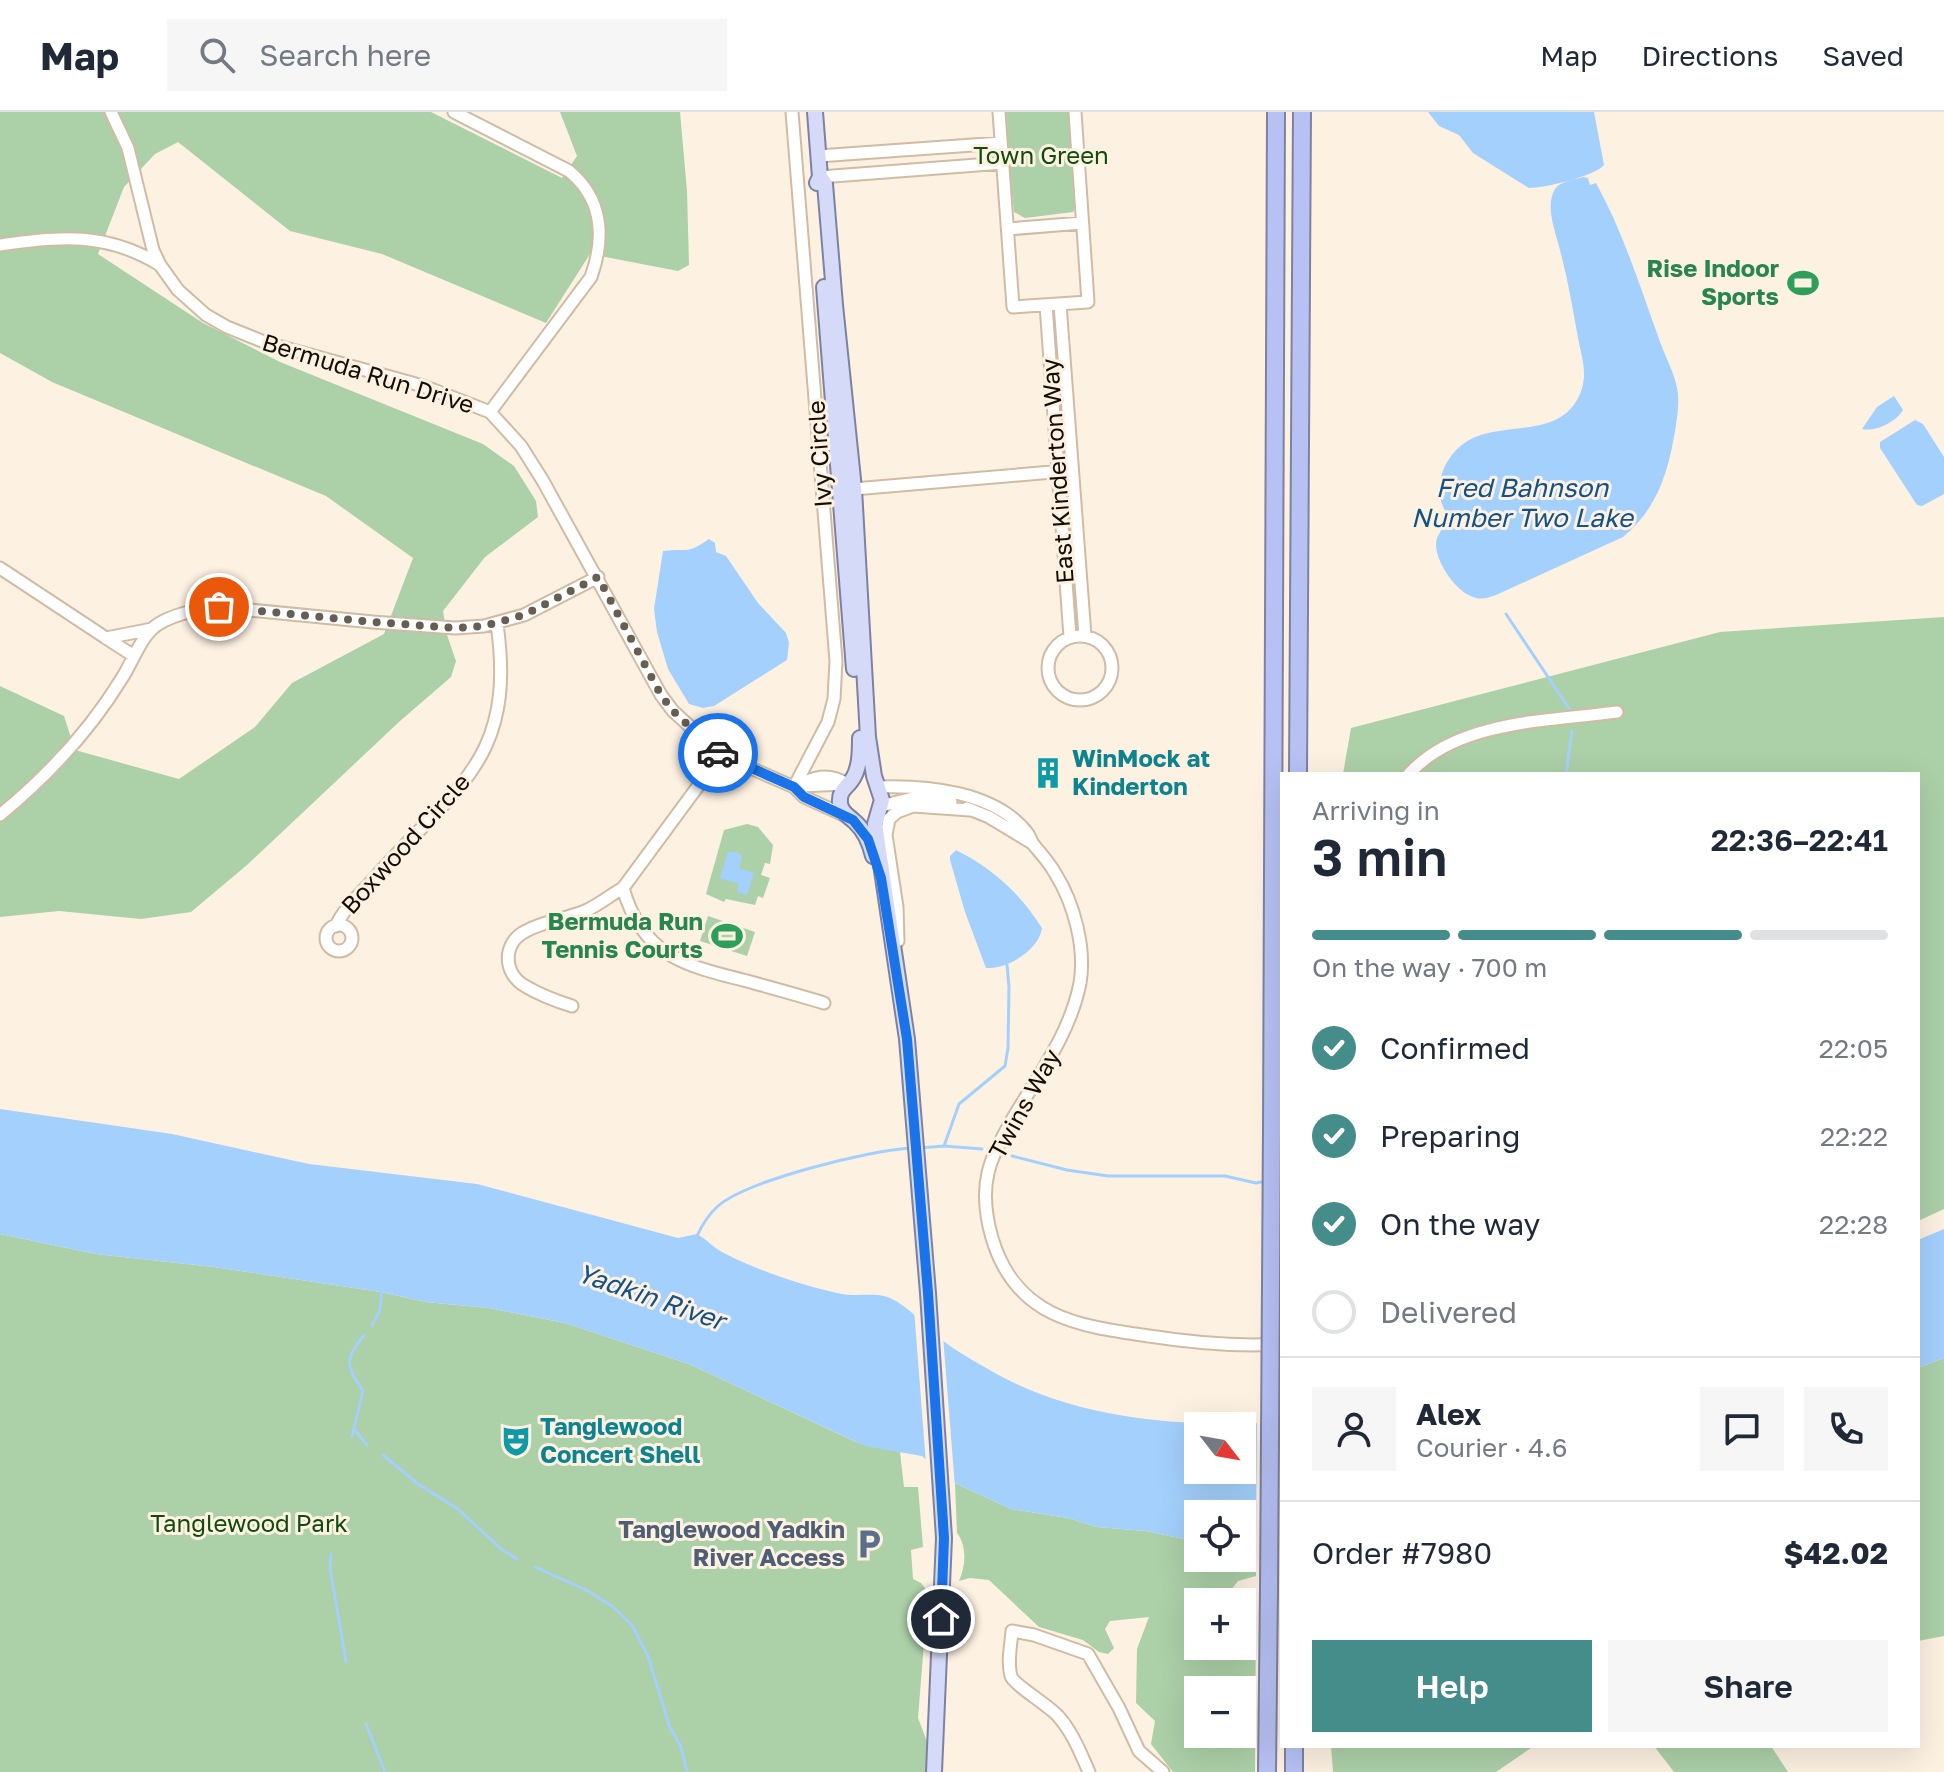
<!DOCTYPE html>
<html lang="en">
<head>
<meta charset="utf-8">
<style>
  body { margin:0; font-family:"Golos Text",sans-serif; background:#f6f6f7; color:#1f2937; height:100vh; display:flex; flex-direction:column; font-size:30px; white-space:nowrap }
  * { box-sizing:border-box; margin:0 }
  p { font-size:26px; color:#747a83 }
  .icon { flex:none; width:44px; height:44px; fill:none; stroke:currentColor; stroke-width:2; stroke-linecap:round; stroke-linejoin:round }
  .map { position:relative; flex:1; overflow:hidden }
  .drawer { position:absolute; left:1280px; top:660px; width:640px; height:976px; display:flex; flex-direction:column; background:#fff; border-radius:0px; box-shadow:0 8px 32px #0002 }
  .drawer>* { flex:none }
  .needle { width:52px; rotate:121deg }
  .buttons { position:absolute; left:1184px; top:1300px; display:grid; gap:16px }
  .buttons a { display:grid; place-items:center; width:72px; height:72px; border-radius:0px; background:#fff; box-shadow:0 8px 32px #0002; font-size:40px }
  .pin { position:absolute; display:grid; place-items:center; width:68px; height:68px; color:#fff; margin:-34px; border:4px solid #fff; border-radius:50%; box-shadow:0 2px 8px #0007 }
  .courier { position:absolute; display:grid; place-items:center; width:80px; height:80px; margin:-40px; border:6px solid #1a73e8; border-radius:50%; background:#fff; color:#222; box-shadow:0 2px 10px #0007 }
  .head em { font-style:normal; font-weight:600 }
  .head div { display:flex; flex-direction:column-reverse }
  .head { display:flex; align-items:center; justify-content:space-between; height:136px; padding:0 32px }
  h1 { font-size:52px; font-weight:600; line-height:60px }
  .bar { display:grid; grid-template-columns:repeat(4,1fr); gap:12px 8px; align-content:center; height:96px; padding:0 32px }
  .bar i { height:10px; border-radius:6px; background:#e0e1e3 }
  .bar .active { background:#458d8a }
  .bar p { grid-column:span 4 }
  .line { display:flex; align-items:center; gap:20px; padding:0 32px; border-top:2px solid #e0e1e3 }
  .line div { flex:1 }
  .round { display:grid; place-items:center; flex:none; width:84px; height:84px; border-radius:0px; background:#f6f6f7 }
  ol { padding:0 32px; list-style:none }
  li { display:flex; align-items:center; gap:24px; height:88px }
  li p { margin-inline-start:auto }
  li .icon { padding:8px; border-radius:50%; background:#458d8a; color:#fff; stroke-width:4 }
  li:last-child { color:#747a83 }
  li i { width:44px; height:44px; border:4px solid #e0e1e3; border-radius:50% }
  .action { display:flex; gap:16px; margin-top:auto; padding:16px 32px }
  .action a { flex:1; height:92px; border-radius:0px; background:#458d8a; color:#fff; font-size:32px; font-weight:600; line-height:92px; text-align:center }
  .action a+a { background:#f6f6f7; color:#1f2937 }
  header { display:flex; align-items:center; gap:48px; box-sizing:border-box; height:112px; padding:0 40px; background:#fff; border-bottom:2px solid #e0e1e3 }
  header strong { font-size:38px }
  nav { display:flex; gap:44px; margin-inline-start:auto; font-size:28px }
  .search { width:560px; height:72px; background:#f6f6f7; display:flex; align-items:center; gap:20px; box-sizing:border-box; padding:0 28px; border-radius:0px; color:#747a83; font-size:30px }
  .map>svg:first-child { display:block }
  .green { fill:#acd0a8; fill-rule:evenodd }
  .water { fill:#a4d0fd; fill-rule:evenodd }
  .pier { fill:#fdf1e2 }
  .lines { fill:none; stroke-linecap:round; stroke-linejoin:round }
  .stream { stroke:#a4d0fd; stroke-width:3 }
  .minor-casing { stroke:#d0bca5; stroke-width:15 }
  .major-casing { stroke:#7e82a0; stroke-width:18 }
  .highway-casing { stroke:#7e82a0; stroke-width:20 }
  .minor { stroke:#fff; stroke-width:11 }
  .major { stroke:#d4daf8; stroke-width:14 }
  .highway { stroke:#b7c1f3; stroke-width:16 }
  .highway-bridge-casing { stroke:#7e82a0; stroke-width:20; stroke-linecap:butt }
  .highway-bridge { stroke:#b7c1f3; stroke-width:16 }
  .done { stroke:#665d53; stroke-width:8; stroke-dasharray:0 14.4 }
  .route { stroke:#1a73e8; stroke-width:10 }
  .labels { text-anchor:middle; stroke-width:6; stroke-linejoin:round; paint-order:stroke }
  .park-label { font-size:24px; fill:#114c0e; stroke:#fdf1e2 }
  .leisure-label { font-size:24px; font-weight:bold; fill:#27864d; stroke:#fdf1e2; text-anchor:end }
  .street-label { font-size:24px; fill:#140d06; stroke:#fdf1e2 }
  .culture-label { font-size:24px; font-weight:bold; fill:#0d838f; stroke:#fdf1e2; text-anchor:start }
  .service-label { font-size:24px; font-weight:bold; fill:#4e5e75; stroke:#fdf1e2; text-anchor:end }
  .water-label { font-size:26px; font-style:italic; fill:#125288; stroke:#fdf1e2 }
</style>
</head>
<body>
<header>
<strong>Map</strong>
<div class="search"><svg class="icon" aria-label="search" viewBox="0 0 24 24"><circle cx="10" cy="10" r="6"/><path d="M15 15l6 6"/></svg>Search here</div>
<nav><a>Map</a><a>Directions</a><a>Saved</a></nav>
</header>
<div class="map">
<svg width="1944" height="1660" viewBox="0 0 1944 1660">
  <rect width="100%" height="100%" fill="#fdf1e2"/>
  <path class="green" d="M0 0H431L562 66 577 44 560 0H680L687 79 689 153 678 159 590 142 546 211 382 142 290 119 178 30 155 42 124 75 98 142 203 211 280 250 483 332 514 354 536 389 538 405 485 445 443 499 447 523 456 549 451 565 400 609 247 753 191 800 141 807 59 799 0 805V574L64 604 75 638 179 667 255 615 292 571 384 522 413 446 326 384 52 270 0 241Z
    M1003 0H1071L1078 93 1073 100 1025 106 1014 100Z
    M1944 505V1097L1918 1109V662H1343L1351 616 1720 520Z
    M747 712 758 715 773 733 770 752 765 751 761 763 770 766 763 786 758 784 755 793 726 787 724 790 706 782 724 718Z
    M708 804 755 820 747 844 700 829Z
    M0 1122 96 1142 214 1155 381 1180 426 1190 489 1196 565 1211 689 1252 856 1330 900 1340 904 1375H918L923 1435 911 1438 913 1467 921 1471 928 1480 918 1606 934 1648 933 1660H0Z
    M1944 1246V1524L1918 1529V1256Z
    M955 1371 1011 1397 1068 1406 1097 1415 1146 1419 1198 1430V1446H1242V1426L1256 1424V1464L1238 1469 1227 1483 1228 1488 1247 1489 1256 1484 1255 1660H1173L1151 1632 1155 1609 1136 1591 1137 1537 1149 1505 1110 1509 1105 1517 1114 1536 1108 1542 1099 1540 1083 1528 1039 1515 989 1468 970 1466 959 1469C966 1454 967 1434 957 1421ZM1198 1490H1242V1534H1198ZM1198 1578H1242V1622H1198Z
    M1331 1634H1534L1496 1660H1333Z
    M1654 1634H1771L1788 1660H1674Z"/>
  <path class="water" d="M1428 0H1594L1604 53C1595 64 1545 76 1529 76L1473 41 1459 23 1439 14Z
    M1583 65 1588 66 1590 73 1596 71C1623 120 1639 172 1658 224 1664 243 1676 263 1678 282 1679 294 1677 307 1675 319 1668 361 1657 397 1623 425L1496 483C1488 486 1481 488 1473 485 1455 479 1435 449 1436 431 1437 421 1447 414 1446 403 1445 397 1441 391 1440 386 1436 366 1448 343 1463 332 1496 307 1556 329 1578 286 1582 279 1584 270 1584 262 1584 248 1579 234 1577 220 1572 194 1568 168 1561 142 1557 123 1544 95 1555 77 1560 69 1575 68 1583 65Z
    M1894 284 1903 298C1896 310 1876 320 1862 317L1877 295Z
    M1915 308 1923 312 1944 345V382L1922 394 1917 393 1880 336V330Z
    M709 427 715 431 716 440 726 444 758 491 786 521 789 531 787 548 714 594 703 596 689 592 668 557 657 520 654 497 663 439C688 436 686 443 709 427Z
    M956 738C992 756 1020 781 1042 816 1039 838 1008 857 986 856L965 800 950 748V744Z
    M728 740H736L742 744 739 756 754 761 747 783 737 780 739 772 720 766Z
    M0 997 172 1022 309 1052 477 1072 678 1126 697 1122C706 1127 713 1135 722 1140 751 1156 809 1176 842 1182 857 1185 875 1180 890 1186 910 1195 924 1214 942 1228 956 1239 972 1248 988 1257 1074 1308 1184 1316 1282 1310V1418L1242 1426V1402H1198V1430L1146 1419 1097 1415 1068 1406 1011 1397 955 1371 922 1344 865 1334 689 1252 565 1211 489 1196 426 1190 381 1180 214 1155 96 1142 0 1122ZM1198 1314H1242V1358H1198Z
    M1944 1117V1246L1918 1256V1128Z"/>
  <path class="pier" d="M914 1197 943 1224 955 1375 926 1352Z
    M1282 1306V1423L1256 1428 1257 1307Z"/>
  <g class="lines">
    <path class="stream" d="M1506 502 1570 598
      M1566 662 1572 619
      M944 1034 959 992 1005 954 1008 936 1009 875 1007 853
      M919 1036 944 1034 982 1037
      M1012 1044 1067 1058 1108 1064H1225L1256 1071 1266 1069
      M697 1124C702 1113 709 1102 718 1094 748 1068 871 1038 911 1036
      M372 1213 380 1198 382 1178
      M354 1317 367 1333
      M352 1324 363 1279C345 1252 345 1248 364 1223
      M383 1343 418 1372 458 1397 500 1436 517 1447
      M331 1442 330 1456 346 1550
      M535 1455 586 1478 612 1494 632 1513 648 1544 669 1613 681 1635 687 1660
      M366 1612 385 1660"/>
    <defs>
      <path id="minor" d="M111 0 128 36 153 138 160 153 178 178 206 203 227 215 267 231 423 274 490 300 521 334 543 369 661 583 673 599 721 643 794 675 804 685 848 705
        M454 0 569 59C603 87 605 126 591 165L490 300
        M792 0 836 549 834 587 828 610 794 675
        M999 0 1013 195 1088 190 1075 0
        M818 44 1001 31
        M820 65 1003 51
        M1008 117 1082 111
        M0 133C59 124 107 120 160 153
        M1060 192 1085 524
        M1046 193 1070 525
        M848 374 854 377 1064 359
        M0 456 106 526 152 517
        M1048 556a32 32 0 1 1 64 0a32 32 0 1 1-64 0Z
        M106 526 134 544
        M721 643 623 776C642 844 686 854 747 869 772 876 798 883 824 891
        M1409 662C1457 608 1550 609 1617 600
        M799 674 847 672
        M795 675C813 665 828 660 847 672
        M877 675C925 673 996 679 1028 722 1030 725 1031 729 1033 732 1041 742 1049 750 1055 761 1074 791 1086 836 1080 871 1070 922 1039 962 1013 1006 1004 1023 992 1042 988 1061 983 1082 986 1105 992 1126 1016 1206 1078 1214 1149 1224 1194 1231 1237 1235 1282 1232
        M881 694 913 686 951 690
        M967 696 989 705 1032 731
        M0 703C46 665 91 617 122 566 132 551 138 531 151 518 164 504 200 496 219 495L373 510 455 516 484 514 524 503 598 465
        M326 826a13 13 0 1 1 26 0a13 13 0 1 1-26 0Z
        M336 814C344 795 366 777 379 761 459 672 516 646 497 512
        M898 829 897 795 886 723 889 707 897 700 913 694 970 698
        M572 894C556 889 540 883 525 874 503 861 502 831 526 819 544 809 566 807 585 799 599 793 610 783 623 776
        M1089 1660C1080 1640 1073 1621 1058 1604 1048 1593 1013 1572 1011 1564 1007 1550 1011 1533 1012 1519L1034 1523 1088 1542 1119 1596 1139 1639 1163 1660"/>
      <path id="major" d="M815 0 820 65 817 71
        M820 65 825 72 835 193 854 377 868 625 874 664 882 688 875 712 907 927 928 1181 944 1426 934 1660
        M824 175 854 557
        M860 626C860 639 860 658 851 669 845 677 839 679 840 691 841 701 849 704 855 710 865 719 870 731 873 744"/>
      <path id="highway" d="M1298 662 1302 0
        M1272 1018 1276 0
        M1267 1660 1269 1478
        M1294 1660V1634"/>
    </defs>
    <use href="#minor" class="minor-casing"/>
    <use href="#major" class="major-casing"/>
    <use href="#highway" class="highway-casing"/>
    <use href="#minor" class="minor"/>
    <use href="#major" class="major"/>
    <use href="#highway" class="highway"/>
    <defs>
      <path id="highway-bridge" d="M1269 1478 1272 1018"/>
    </defs>
    <use href="#highway-bridge" class="highway-bridge-casing"/>
    <use href="#highway-bridge" class="highway-bridge"/>
  </g>
  <g class="lines">
    <path class="done" d="M219 495 373 510 455 516 484 514 524 503 598 465 661 583 673 599 718 641"/>
    <path class="route" d="M718 641 794 675 804 685 853 708 868 727 881 766 907 927 928 1181 944 1426 941 1507"/>
  </g>
  <defs>
    <symbol id="stadium-bare" viewBox="-9 -9 18 18"><path d="M0-5a6.5 5 0 1 0 0 10a6.5 5 0 1 0 0-10ZM-3.5-1.8h7v3.6h-7Z" fill="#2e9e5b" stroke="#fdf1e2" stroke-width="2.5" paint-order="stroke"/></symbol>
    <symbol id="building-bare" viewBox="-9 -9 18 18"><path d="M-4-6H4V6H1V3H-1V6H-4ZM-2.5-4.3h1.7v1.8h-1.7ZM.8-4.3h1.7v1.8H.8ZM-2.5-1h1.7V.8h-1.7ZM.8-1h1.7V.8H.8Z" fill="#0f9aa8" stroke="#fdf1e2" stroke-width="2.5" paint-order="stroke"/></symbol>
    <symbol id="theatre-bare" viewBox="-9 -9 18 18"><path d="M-5-5.5Q0-4 5-5.5V0Q5 5 0 6Q-5 5-5 0ZM-3.3-2.5H-1v1.5H-3.3ZM1-2.5H3.3v1.5H1ZM-2.8 1Q0 5.5 2.8 1Z" fill="#0f9aa8" stroke="#fdf1e2" stroke-width="2.5" paint-order="stroke"/></symbol>
    <symbol id="parking-bare" viewBox="-9 -9 18 18"><path d="M-3.5-5.5H1a3.5 3.5 0 0 1 0 7H-1V5.5H-3.5ZM-1-3.4V-.6H.8a1.4 1.4 0 0 0 0-2.8Z" fill="#5c6f8a" stroke="#fdf1e2" stroke-width="2.5" paint-order="stroke"/></symbol>
  </defs>
  <g fill-rule="evenodd">
    <use href="#stadium-bare" x="1781" y="149" width="44" height="44"/>
    <use href="#building-bare" x="1026" y="639" width="44" height="44"/>
    <use href="#stadium-bare" x="705" y="802" width="44" height="44"/>
    <use href="#theatre-bare" x="494" y="1307" width="44" height="44"/>
    <use href="#parking-bare" x="847" y="1410" width="44" height="44"/>
  </g>
  <g class="labels">
    <g class="park-label">
      <text x="1041" y="52">Town Green</text>
      <text x="249" y="1420">Tanglewood Park</text>
    </g>
    <g class="leisure-label">
      <text x="1779" y="165">Rise Indoor<tspan x="1779" dy="28">Sports</tspan></text>
      <text x="703" y="818">Bermuda Run<tspan x="703" dy="28">Tennis Courts</tspan></text>
    </g>
    <g class="street-label">
      <text transform="translate(368 262) rotate(17)" y="8">Bermuda Run Drive</text>
      <text transform="translate(820 342) rotate(-94)" y="8">Ivy Circle</text>
      <text transform="translate(1058 359) rotate(-94)" y="8">East Kinderton Way</text>
      <text transform="translate(406 732) rotate(-48)" y="8">Boxwood Circle</text>
      <text transform="translate(1025 992) rotate(-61)" y="8">Twins Way</text>
    </g>
    <g class="culture-label">
      <text x="1072" y="655">WinMock at<tspan x="1072" dy="28">Kinderton</tspan></text>
      <text x="540" y="1323">Tanglewood<tspan x="540" dy="28">Concert Shell</tspan></text>
    </g>
    <g class="service-label">
      <text x="845" y="1426">Tanglewood Yadkin<tspan x="845" dy="28">River Access</tspan></text>
    </g>
    <g class="water-label">
      <text x="1522" y="385">Fred Bahnson<tspan x="1522" dy="30">Number Two Lake</tspan></text>
      <text transform="translate(651 1185) rotate(19)" y="9">Yadkin River</text>
    </g>
  </g>
</svg>
<div class="buttons">
<a><svg class="needle" viewBox="-14 -14 28 28"><path d="M0-13l5 13h-10z" fill="#e53935"/><path d="M0 13l5-13h-10z" fill="#747a83"/></svg></a>
<a><svg class="icon" aria-label="locate" viewBox="0 0 24 24"><circle cx="12" cy="12" r="6"/><path d="M12 2v4M12 18v4M2 12h4M18 12h4"/></svg></a>
<a>+</a>
<a>−</a>
</div>
<div class="pin" style="left:219px;top:495px;background:#ea580c"><svg class="icon" aria-label="bag" viewBox="0 0 24 24"><path d="M5 8h14l-1 12H6zM9 8a3 3 0 0 1 6 0"/></svg></div>
<div class="pin" style="left:941px;top:1507px;background:#1f2937"><svg class="icon" aria-label="home" viewBox="0 0 24 24"><path d="M3 11l9-7 9 7M6 9v11h12V9"/></svg></div>
<div class="courier" style="left:718px;top:641px"><svg class="icon" aria-label="car" viewBox="0 0 24 24"><path d="M5 17H2v-5l4-1 3-4h7l3 4 3 1v5h-3M9 17h6M6 11h13"/><circle cx="7" cy="17" r="2"/><circle cx="17" cy="17" r="2"/></svg></div>
<section class="drawer">
<div class="head"><div><h1>3 min</h1><p>Arriving in</p></div><em>22:36–22:41</em></div>
<div class="bar"><i class="active"></i><i class="active"></i><i class="active"></i><i></i><p>On the way · 700 m</p></div>
<ol>
<li><svg class="icon" aria-label="check" viewBox="0 0 24 24"><path d="M5 12l5 5 9-10"/></svg>Confirmed<p>22:05</p></li>
<li><svg class="icon" aria-label="check" viewBox="0 0 24 24"><path d="M5 12l5 5 9-10"/></svg>Preparing<p>22:22</p></li>
<li><svg class="icon" aria-label="check" viewBox="0 0 24 24"><path d="M5 12l5 5 9-10"/></svg>On the way<p>22:28</p></li>
<li><i></i>Delivered</li>
</ol>
<div class="line" style="height:144px"><a class="round"><svg class="icon" aria-label="person" viewBox="0 0 24 24"><circle cx="12" cy="8" r="4"/><path d="M4 21q1-7 8-7t8 7"/></svg></a><div><b>Alex</b><p>Courier · 4.6</p></div><a class="round"><svg class="icon" aria-label="chat" viewBox="0 0 24 24"><path d="M4 5h16v11H9l-5 4z"/></svg></a><a class="round"><svg class="icon" aria-label="phone" viewBox="0 0 24 24"><path d="M5 4h4l2 5-3 2q2 4 5 5l2-3 5 2v4C11 20 4 13 5 4z"/></svg></a></div>
<div class="line" style="height:104px"><div>Order #7980</div><b>$42.02</b></div>
<div class="action"><a>Help</a><a>Share</a></div>
</section>
</div>
</body>
</html>
